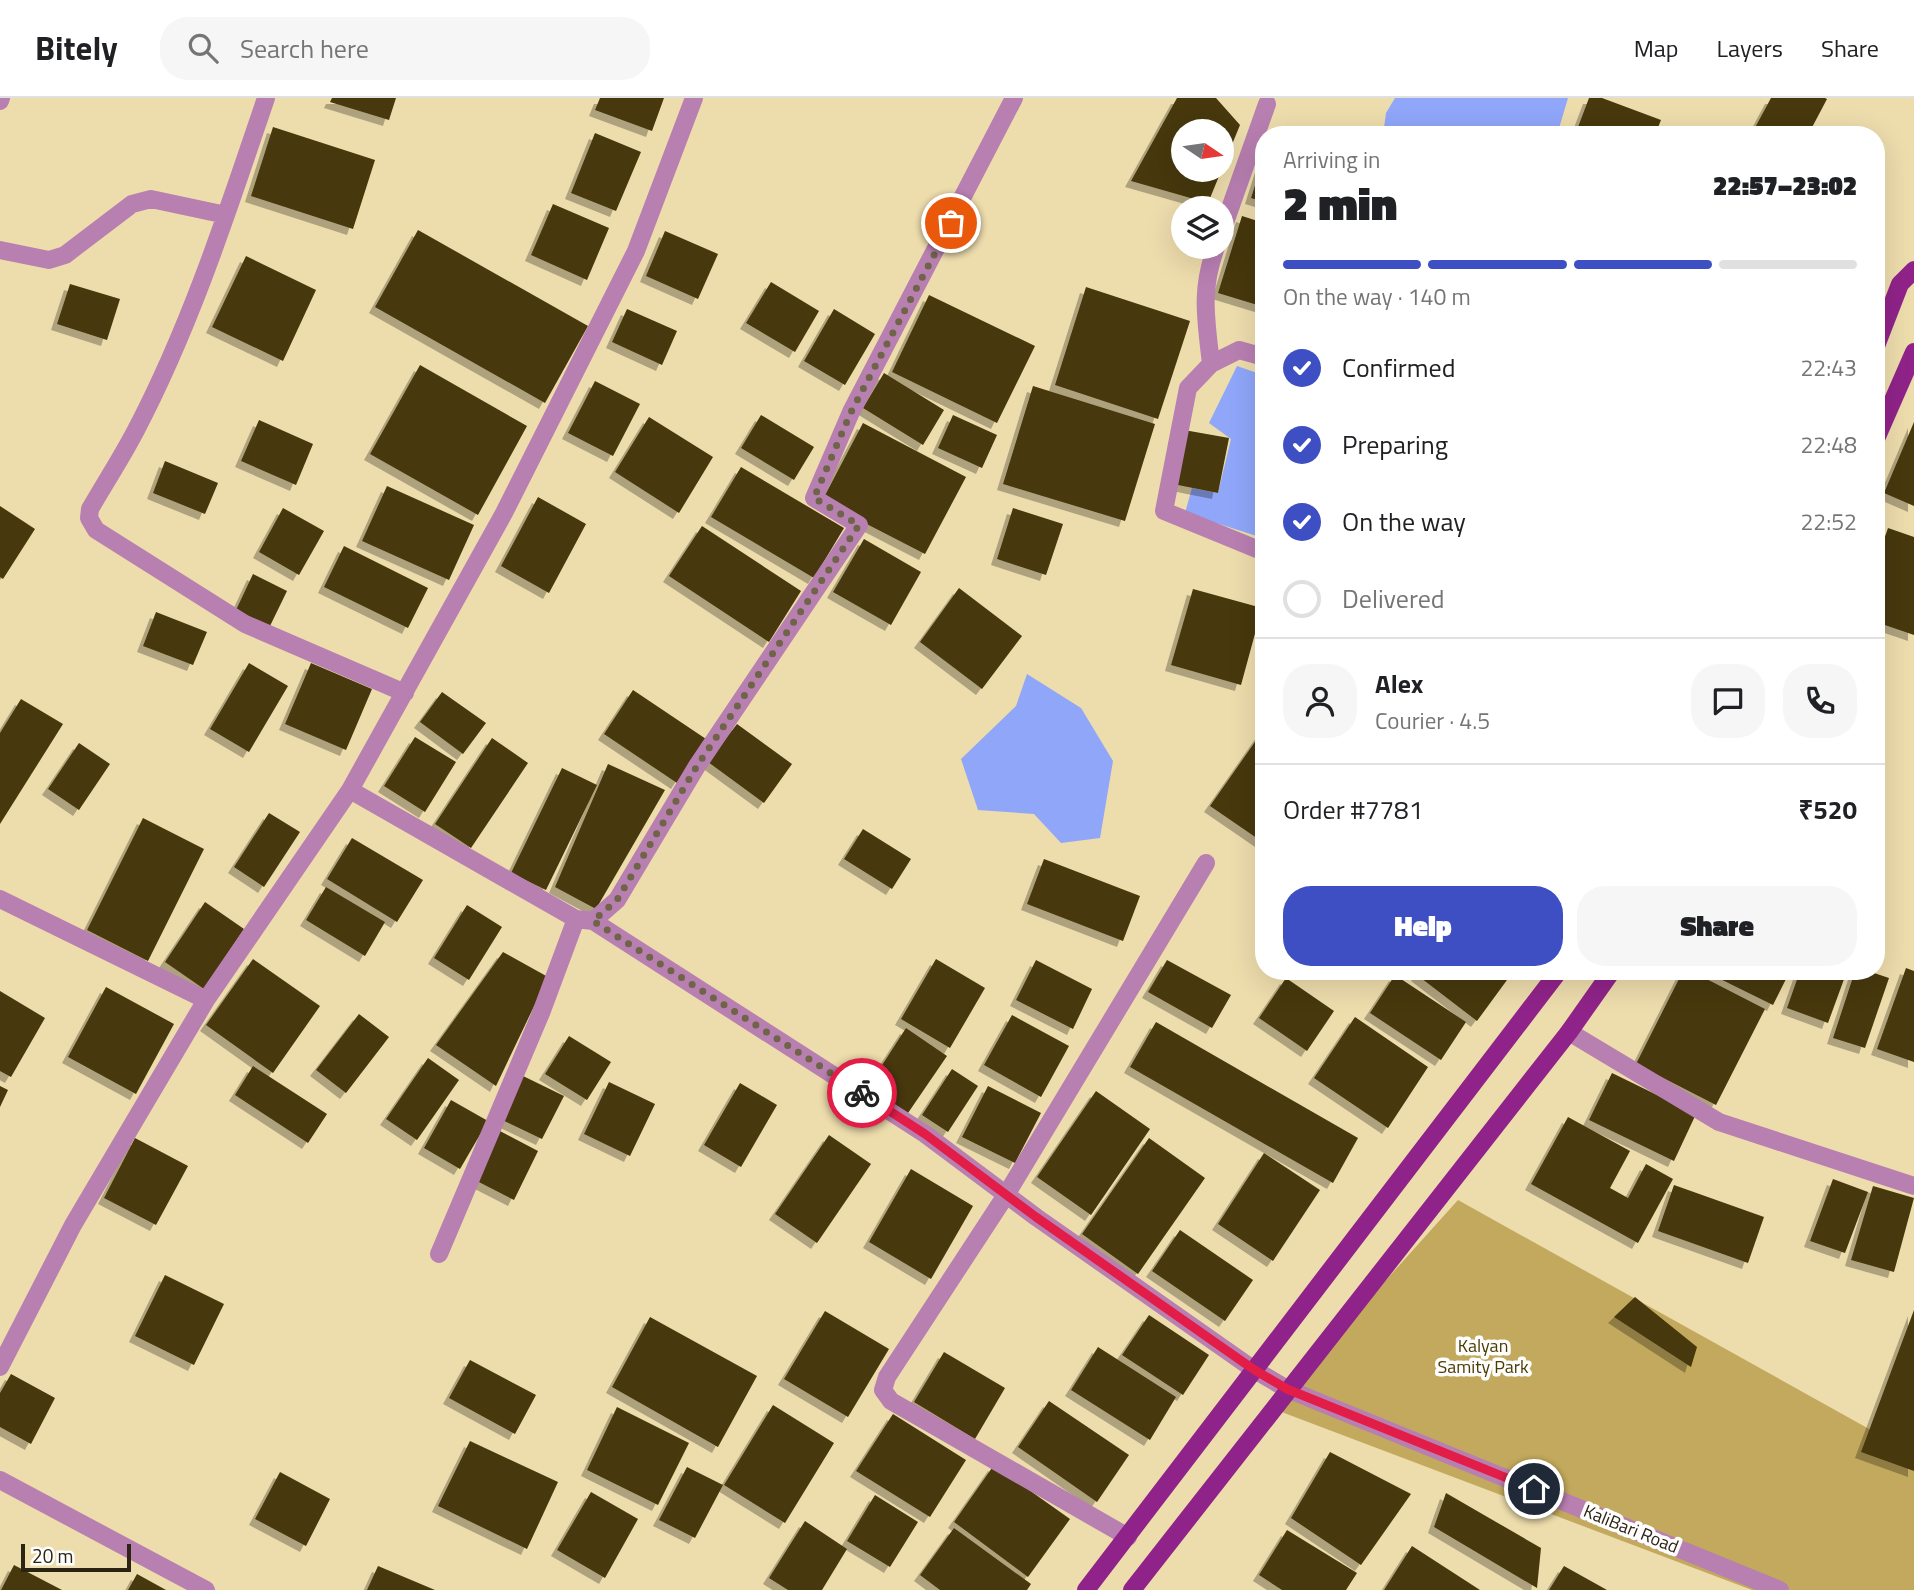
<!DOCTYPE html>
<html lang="en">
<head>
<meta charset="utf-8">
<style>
  body { margin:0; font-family:"Titillium Web",sans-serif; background:#f6f6f6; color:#202124; height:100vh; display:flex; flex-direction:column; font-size:26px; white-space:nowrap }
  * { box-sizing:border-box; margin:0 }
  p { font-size:23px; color:#757577 }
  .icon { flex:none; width:38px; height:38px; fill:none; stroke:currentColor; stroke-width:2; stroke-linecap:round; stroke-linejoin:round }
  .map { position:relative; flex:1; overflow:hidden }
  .side { position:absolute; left:1255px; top:28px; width:630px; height:854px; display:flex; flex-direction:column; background:#fff; border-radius:28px; box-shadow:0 7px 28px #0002 }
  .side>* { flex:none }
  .needle { width:46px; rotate:103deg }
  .fabs { position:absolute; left:1171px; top:21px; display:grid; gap:14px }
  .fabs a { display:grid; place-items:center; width:63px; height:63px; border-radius:50%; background:#fff; box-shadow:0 7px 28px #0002; font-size:35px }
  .scale { position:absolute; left:21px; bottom:18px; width:110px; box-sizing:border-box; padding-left:7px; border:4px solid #2b2412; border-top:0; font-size:19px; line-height:24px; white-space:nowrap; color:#2b2412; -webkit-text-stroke:5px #fefefe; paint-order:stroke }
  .pin { position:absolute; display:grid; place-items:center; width:60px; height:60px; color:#fff; margin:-30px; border:4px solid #fff; border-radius:50%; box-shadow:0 2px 7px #0007 }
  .courier { position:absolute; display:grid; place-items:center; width:70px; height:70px; margin:-35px; border:5px solid #e11d48; border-radius:50%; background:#fff; color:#222; box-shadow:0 2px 9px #0007 }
  .summary em { font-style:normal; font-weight:800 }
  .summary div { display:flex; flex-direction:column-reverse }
  .summary { display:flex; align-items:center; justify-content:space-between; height:119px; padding:0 28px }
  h1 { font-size:46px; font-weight:800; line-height:52px }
  .bar { display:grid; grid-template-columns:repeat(4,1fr); gap:10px 7px; align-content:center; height:84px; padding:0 28px }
  .bar i { height:9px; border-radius:5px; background:#e0e0e0 }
  .bar .on { background:#3d4fc3 }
  .bar p { grid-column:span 4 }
  .line { display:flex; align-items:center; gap:18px; padding:0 28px; border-top:2px solid #e0e0e0 }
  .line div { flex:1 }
  .round { display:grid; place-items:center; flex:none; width:74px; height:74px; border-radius:28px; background:#f6f6f6 }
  ol { padding:0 28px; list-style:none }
  li { display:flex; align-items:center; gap:21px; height:77px }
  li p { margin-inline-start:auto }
  li .icon { padding:7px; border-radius:50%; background:#3d4fc3; color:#fff; stroke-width:4 }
  li:last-child { color:#757577 }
  li i { width:38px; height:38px; border:4px solid #e0e0e0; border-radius:50% }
  .primary-button { display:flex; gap:14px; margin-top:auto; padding:14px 28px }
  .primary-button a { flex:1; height:80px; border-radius:28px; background:#3d4fc3; color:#fff; font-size:28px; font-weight:800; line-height:80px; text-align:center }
  .primary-button a+a { background:#f6f6f6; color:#202124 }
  header { display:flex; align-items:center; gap:42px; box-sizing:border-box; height:98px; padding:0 35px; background:#fff; border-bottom:2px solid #e0e0e0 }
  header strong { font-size:33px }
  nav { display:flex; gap:38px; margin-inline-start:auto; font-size:24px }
  .search { width:490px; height:63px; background:#f6f6f6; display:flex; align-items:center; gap:18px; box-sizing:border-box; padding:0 24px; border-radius:28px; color:#757577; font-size:26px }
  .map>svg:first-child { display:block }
  .park { fill:#c3a95d }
  .water { fill:#8fa6f9 }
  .building { fill:#463809; fill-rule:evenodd; filter:url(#shadow) }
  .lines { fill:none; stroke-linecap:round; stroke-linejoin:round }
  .minor { stroke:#b87fb1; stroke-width:18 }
  .primary { stroke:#902389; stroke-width:18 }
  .done { stroke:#6f6448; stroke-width:7; stroke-dasharray:0 12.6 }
  .route { stroke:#e11d48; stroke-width:9 }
  .labels { text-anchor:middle; stroke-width:7; stroke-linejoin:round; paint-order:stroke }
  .park-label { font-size:18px; fill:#4c3b00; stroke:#fefefe }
  .street-label { font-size:18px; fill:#2b2412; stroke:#fefefe }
</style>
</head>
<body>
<header>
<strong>Bitely</strong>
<div class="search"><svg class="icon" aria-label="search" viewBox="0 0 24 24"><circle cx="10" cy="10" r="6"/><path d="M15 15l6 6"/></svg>Search here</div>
<nav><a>Map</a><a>Layers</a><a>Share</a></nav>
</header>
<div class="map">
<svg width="1914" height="1492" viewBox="0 0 1914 1492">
  <defs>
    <filter id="shadow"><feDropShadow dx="-6" dy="6" stdDeviation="0" flood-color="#0004"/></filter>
  </defs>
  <rect width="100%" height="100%" fill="#eddcac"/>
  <path class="park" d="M1458 1102 1914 1356V1492H1752L1271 1310Z"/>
  <path class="water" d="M1395 0H1568L1557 37H1383L1386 15Z
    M1237 268 1263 277V440L1185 415 1192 390 1218 395 1231 341 1209 325Z
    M1027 576 1081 610 1113 663 1100 740 1061 745 1034 716 978 712 961 661 1016 608Z"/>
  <path class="building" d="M332 0H396L389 22 330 4Z
    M600 0H664L652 33 595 12Z
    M1177 0H1216L1240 27 1208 105 1131 83ZM1183 33H1222V72H1183Z
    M1589 0H1602L1661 22 1655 37H1575Z
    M1771 0H1825L1827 1 1808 37H1751Z
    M273 29 375 62 353 131 251 98Z
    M595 35 641 54 616 113 571 95Z
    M1264 59V104L1251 100Z
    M553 106 609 130 587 182 531 157Z
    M1242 118 1264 125V209L1218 195Z
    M418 132 588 228 545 305 375 209Z
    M665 133 718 156 698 201 646 178Z
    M246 158 316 192 283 263 212 229Z
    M771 184 819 213 795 254 746 225Z
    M70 186 120 201 107 242 57 226Z
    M1086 189 1190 223 1158 321 1055 287Z
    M929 197 1035 248 997 325 892 274Z
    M627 211 677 233 662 267 612 244Z
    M834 211 875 236 845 287 804 263Z
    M420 267 527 328 478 417 370 356Z
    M884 275 944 312 923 347 863 310Z
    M595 283 640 306 613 358 568 335Z
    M1033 288 1155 326 1125 423 1003 386Z
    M761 317 814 349 794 382 741 350Z
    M953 317 997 337 982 370 938 350Z
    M649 319 713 359 679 415 615 374Z
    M259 322 313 346 296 387 241 363Z
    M1914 324V408L1884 395Z
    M863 325 966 379 925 456 822 403Z
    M1184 332 1229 340 1218 395 1173 386Z
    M165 363 218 385 205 416 153 395Z
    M741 369 844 430 814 480 711 419Z
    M387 388 474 427 449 482 362 443Z
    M538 399 586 426 549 495 501 468Z
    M0 408 35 431 3 481 0 479Z
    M283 410 324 433 299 477 259 454Z
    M1013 410 1063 426 1046 477 997 461Z
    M702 428 801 493 769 544 669 478Z
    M1888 430 1914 439V537L1876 524V465Z
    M864 441 921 474 891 527 833 494Z
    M344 448 428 490 408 530 324 489Z
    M253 476 287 493 270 528 236 512Z
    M959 490 1022 538 982 591 920 544Z
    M1193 491 1262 510 1241 587 1171 567Z
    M156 514 207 534 193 567 143 548Z
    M249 565 288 588 249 654 210 631Z
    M311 565 372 591 346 652 285 626Z
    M633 592 706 641 677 685 604 636Z
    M442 594 486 625 463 656 420 624Z
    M21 601 63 626 0 726V635Z
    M737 626 792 666 764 705 708 664Z
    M1264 631V745L1210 708Z
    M415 639 456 664 425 714 384 688Z
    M492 640 528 665 471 750 435 726Z
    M79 645 110 666 79 712 48 691Z
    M608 666 665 692 596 811 555 789Z
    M562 670 597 687 546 792 511 775Z
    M269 715 300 734 264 789 234 769Z
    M143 720 204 751 148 863 87 832Z
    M863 731 911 761 892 791 844 761Z
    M352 740 423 782 397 824 327 781Z
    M1044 761 1140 798 1123 843 1027 806Z
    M326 789 385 824 365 858 306 822Z
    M205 804 244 831 204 891 165 864Z
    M467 807 502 829 469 882 434 860Z
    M503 854 548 879 496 988 436 947Z
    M253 861 320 908 273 975 206 927Z
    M936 861 985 890 950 950 901 921Z
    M1036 862 1092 891 1073 931 1016 902Z
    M1167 862 1231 897 1212 930 1148 894Z
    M1906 870 1914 873V964L1877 951Z
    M1420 873H1495L1507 882 1477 923 1417 877Z
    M1683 873H1691L1765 911 1716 1007 1636 966Z
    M1704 873H1790L1773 907Z
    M1800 873H1847L1828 925 1787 910Z
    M1855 873H1868L1889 880 1865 950 1833 940Z
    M1395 877 1466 924 1441 962 1370 915Z
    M1286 880 1334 913 1307 953 1259 920Z
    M106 889 174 926 136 996 68 959Z
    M0 893 45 920 11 979 0 973Z
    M359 916 389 939 346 995 316 972Z
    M1012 917 1069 948 1041 999 984 967Z
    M1355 919 1428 969 1388 1030 1314 980Z
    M1156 924 1358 1040 1333 1085 1130 969Z
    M906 930 947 958 908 1015 868 989Z
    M569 938 611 964 587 1002 545 976Z
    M428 960 459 982 417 1042 386 1021Z
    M253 968 327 1016 308 1045 235 997Z
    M952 971 978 988 948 1034 922 1017Z
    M1612 975 1696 1016 1674 1063 1589 1022Z
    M521 977 564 998 542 1041 500 1021Z
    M609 984 655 1006 630 1058 584 1036Z
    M740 985 777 1007 741 1069 704 1047Z
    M0 988 8 992 0 1009Z
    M988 988 1041 1015 1015 1065 962 1039Z
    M1096 993 1150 1031 1091 1117 1037 1079Z
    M451 1002 488 1023 460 1071 424 1050Z
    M1568 1019 1630 1053 1610 1090 1628 1100 1646 1066 1673 1081 1638 1145 1531 1086Z
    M498 1032 538 1053 514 1102 473 1081Z
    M829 1037 871 1066 817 1145 775 1116Z
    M135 1040 188 1068 156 1127 104 1100Z
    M1149 1040 1205 1080 1138 1176 1082 1136Z
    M1264 1055 1320 1092 1273 1163 1218 1126Z
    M911 1071 973 1108 931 1181 869 1144Z
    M1833 1081 1868 1094 1845 1155 1810 1143Z
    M1674 1087 1764 1119 1748 1165 1658 1133Z
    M1873 1088 1914 1100 1894 1174 1851 1162Z
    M1180 1132 1253 1182 1225 1223 1152 1173Z
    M165 1177 224 1206 194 1267 135 1238Z
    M1635 1199 1697 1249 1691 1269 1614 1219Z
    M1914 1212V1373L1861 1354Z
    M825 1213 889 1251 848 1319 784 1281Z
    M1149 1217 1209 1257 1183 1297 1122 1257Z
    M650 1219 757 1278 718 1349 612 1289Z
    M1098 1249 1176 1299 1150 1342 1071 1292Z
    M944 1254 1005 1290 975 1341 914 1304Z
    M470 1262 536 1297 515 1336 449 1300Z
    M11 1276 55 1300 31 1346 0 1329V1295Z
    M1049 1303 1129 1357 1097 1404 1018 1349Z
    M773 1307 834 1345 785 1425 724 1387Z
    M617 1309 689 1345 658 1407 587 1372Z
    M893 1316 966 1362 930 1419 856 1373Z
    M470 1343 558 1384 527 1451 438 1408Z
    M1330 1354 1411 1396 1361 1467 1291 1420Z
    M994 1367 1070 1421 1028 1479 954 1424Z
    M687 1369 723 1387 695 1440 659 1422Z
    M280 1374 330 1401 306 1448 255 1421Z
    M591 1394 638 1421 605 1480 557 1452Z
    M1446 1395 1541 1450 1537 1490 1434 1429Z
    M875 1397 918 1424 890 1469 847 1443Z
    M805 1423 847 1451 822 1492H788L769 1480Z
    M954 1430 1031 1486 1027 1492H940L920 1477Z
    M1287 1432 1357 1475 1346 1492H1282L1259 1477Z
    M1412 1448 1480 1492H1384Z
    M14 1467 62 1492H1Z
    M378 1468 435 1492H367Z
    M1564 1468 1607 1492H1549Z
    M137 1476 166 1492H128Z"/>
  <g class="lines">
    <path class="minor" d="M266 0C228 112 191 227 136 332 122 359 105 385 90 411L89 420 96 432 245 526 405 595
      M0 3 1 0
      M1222 133 1267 6
      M0 152 49 162 65 157 132 106 151 101 226 117
      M1264 259 1239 252 1211 266 1188 290 1164 413 1264 454
      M1211 266C1206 220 1200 193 1216 149
      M350 692 576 821 593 823 617 802 697 668 859 427 814 400 851 314 1014 0
      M0 801 206 902
      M593 823 925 1036 1036 1119 1253 1271 1287 1291 1780 1492
      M1569 934 1719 1024 1914 1088
      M439 1156 541 915 576 821
      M0 1269 73 1127 206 902 350 692 504 415 636 153 694 0
      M0 1382 206 1492
      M1128 1439 891 1303 883 1292 887 1279 1006 1097 1206 765"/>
    <path class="primary" d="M1876 248 1900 186 1914 172
      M1876 341 1914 254
      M1086 1492 1559 873
      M1132 1492 1569 934 1612 873"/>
  </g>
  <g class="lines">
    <path class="done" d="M862 995 593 823 617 802 697 668 859 427 814 400 851 314 951 125"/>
    <path class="route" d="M862 995 925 1036 1036 1119 1253 1271 1287 1291 1534 1391"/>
  </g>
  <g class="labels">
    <g class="park-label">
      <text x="1483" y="1254">Kalyan<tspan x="1483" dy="21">Samity Park</tspan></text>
    </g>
    <g class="street-label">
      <text transform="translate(1631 1431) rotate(22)" y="6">KaliBari Road</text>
    </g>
  </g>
</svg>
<div class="fabs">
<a><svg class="needle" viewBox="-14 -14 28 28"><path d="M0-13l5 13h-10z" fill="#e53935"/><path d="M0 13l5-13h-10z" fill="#757577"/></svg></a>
<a><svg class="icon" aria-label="layers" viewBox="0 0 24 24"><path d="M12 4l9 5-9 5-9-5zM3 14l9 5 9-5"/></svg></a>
</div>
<div class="scale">20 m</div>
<div class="pin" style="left:951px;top:125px;background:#ea580c"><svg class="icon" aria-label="bag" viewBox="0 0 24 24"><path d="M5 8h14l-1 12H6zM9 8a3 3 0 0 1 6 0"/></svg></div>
<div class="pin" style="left:1534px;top:1391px;background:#1f2937"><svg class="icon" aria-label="home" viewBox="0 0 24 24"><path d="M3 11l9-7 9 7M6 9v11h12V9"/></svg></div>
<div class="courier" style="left:862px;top:995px"><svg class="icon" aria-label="bike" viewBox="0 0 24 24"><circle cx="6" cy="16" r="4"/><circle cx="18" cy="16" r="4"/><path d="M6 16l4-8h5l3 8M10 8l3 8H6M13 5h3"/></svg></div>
<section class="side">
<div class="summary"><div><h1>2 min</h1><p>Arriving in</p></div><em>22:57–23:02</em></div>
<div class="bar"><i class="on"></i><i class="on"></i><i class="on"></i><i></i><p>On the way · 140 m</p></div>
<ol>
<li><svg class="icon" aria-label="check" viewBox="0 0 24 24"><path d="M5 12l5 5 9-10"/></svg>Confirmed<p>22:43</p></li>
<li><svg class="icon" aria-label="check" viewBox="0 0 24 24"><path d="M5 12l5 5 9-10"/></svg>Preparing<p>22:48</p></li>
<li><svg class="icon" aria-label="check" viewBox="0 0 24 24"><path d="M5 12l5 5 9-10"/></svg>On the way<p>22:52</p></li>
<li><i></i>Delivered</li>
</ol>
<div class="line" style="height:126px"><a class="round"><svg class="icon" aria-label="person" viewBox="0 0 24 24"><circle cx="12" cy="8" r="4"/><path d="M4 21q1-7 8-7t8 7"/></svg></a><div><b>Alex</b><p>Courier · 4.5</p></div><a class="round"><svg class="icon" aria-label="chat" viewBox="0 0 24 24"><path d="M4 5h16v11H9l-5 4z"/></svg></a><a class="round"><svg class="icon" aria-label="phone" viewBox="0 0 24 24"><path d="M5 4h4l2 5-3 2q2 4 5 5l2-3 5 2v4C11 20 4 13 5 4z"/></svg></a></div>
<div class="line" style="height:91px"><div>Order #7781</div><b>₹520</b></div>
<div class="primary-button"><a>Help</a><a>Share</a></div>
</section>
</div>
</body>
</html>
